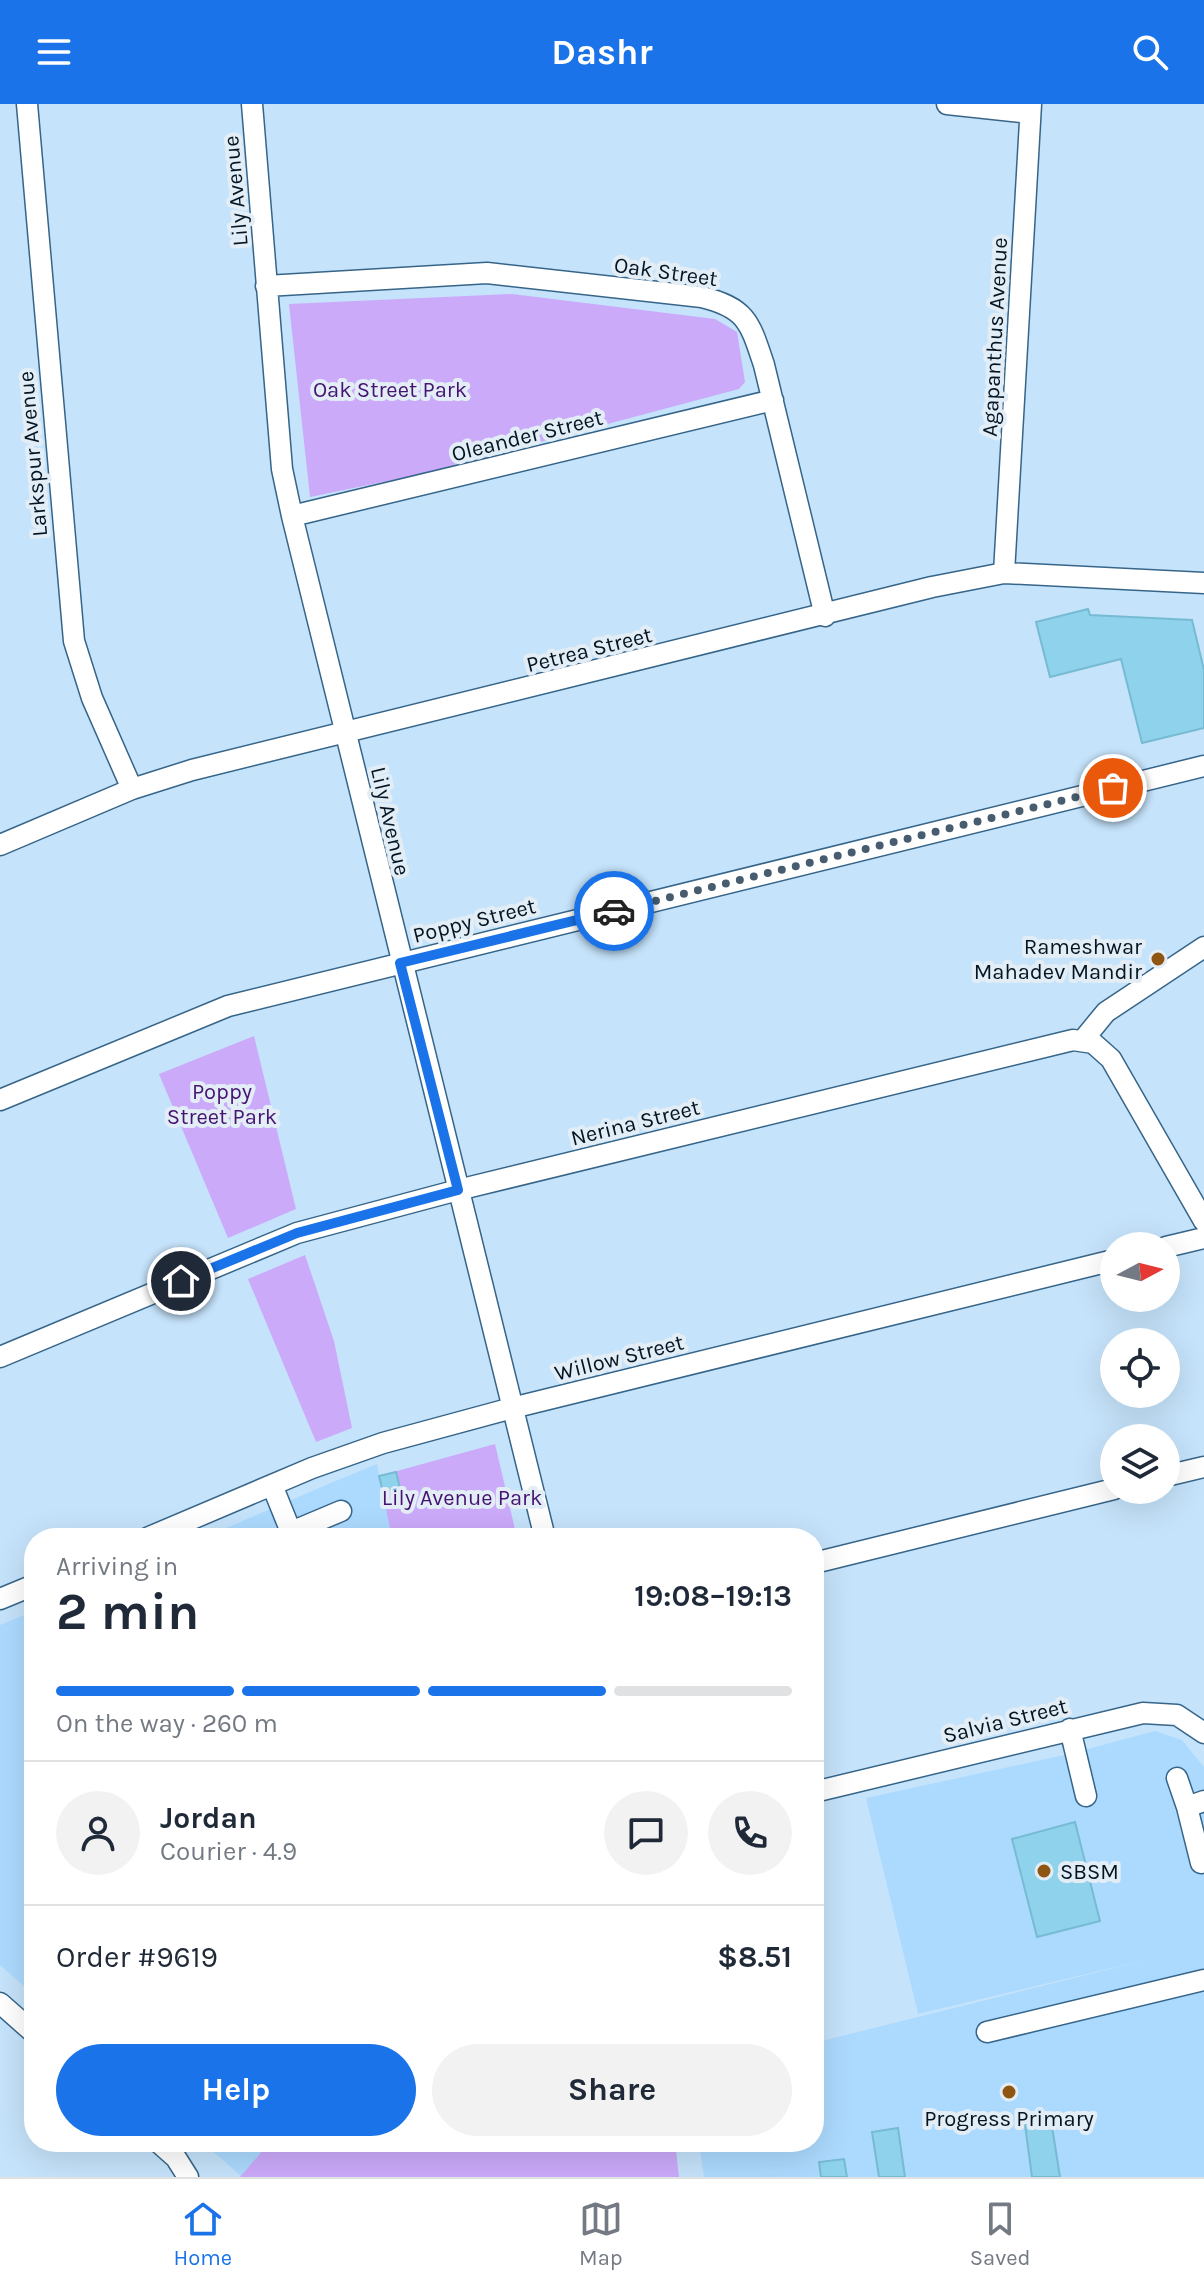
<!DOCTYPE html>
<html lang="en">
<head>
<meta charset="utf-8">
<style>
  body { margin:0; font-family:Karla,sans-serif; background:#f2f2f3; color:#1f2937; height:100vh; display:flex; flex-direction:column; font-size:30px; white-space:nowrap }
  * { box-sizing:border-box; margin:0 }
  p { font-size:26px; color:#747a83 }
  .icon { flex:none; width:44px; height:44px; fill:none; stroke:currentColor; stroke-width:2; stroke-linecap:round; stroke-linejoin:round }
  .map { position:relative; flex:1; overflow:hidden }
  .panel { position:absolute; left:24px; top:1424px; width:800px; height:624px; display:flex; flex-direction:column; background:#fff; border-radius:32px; box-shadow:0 8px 32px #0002 }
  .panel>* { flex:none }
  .needle { width:52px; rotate:83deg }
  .fabs { position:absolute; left:1100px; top:1128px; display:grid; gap:16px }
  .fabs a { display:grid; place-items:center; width:80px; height:80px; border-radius:50%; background:#fff; box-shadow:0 8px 32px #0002; font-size:40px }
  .pin { position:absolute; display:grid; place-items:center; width:68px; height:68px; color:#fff; margin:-34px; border:4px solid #fff; border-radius:50%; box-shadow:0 2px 8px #0007 }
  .courier { position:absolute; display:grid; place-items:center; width:80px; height:80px; margin:-40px; border:6px solid #1a73e8; border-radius:50%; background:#fff; color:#222; box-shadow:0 2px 10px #0007 }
  .head em { font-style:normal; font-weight:700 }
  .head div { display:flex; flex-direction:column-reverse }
  .head { display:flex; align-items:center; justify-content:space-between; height:136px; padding:0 32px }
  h1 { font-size:52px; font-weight:700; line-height:60px }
  .bar { display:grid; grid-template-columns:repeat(4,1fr); gap:12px 8px; align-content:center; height:96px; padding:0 32px }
  .bar i { height:10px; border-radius:6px; background:#e0e1e3 }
  .bar .on { background:#1a73e8 }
  .bar p { grid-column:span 4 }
  .line { display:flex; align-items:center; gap:20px; padding:0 32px; border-top:2px solid #e0e1e3 }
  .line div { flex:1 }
  .round { display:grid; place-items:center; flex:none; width:84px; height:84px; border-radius:42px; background:#f2f2f3 }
  .button { display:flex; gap:16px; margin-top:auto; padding:16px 32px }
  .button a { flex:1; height:92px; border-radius:48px; background:#1a73e8; color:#fff; font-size:32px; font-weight:700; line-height:92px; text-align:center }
  .button a+a { background:#f2f2f3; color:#1f2937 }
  header { display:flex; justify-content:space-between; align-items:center; height:104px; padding:0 32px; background:#1a73e8; color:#fff; font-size:36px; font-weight:700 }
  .tab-bar { display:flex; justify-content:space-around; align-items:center; height:112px; border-top:2px solid #e0e1e3; background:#fff; font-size:22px; color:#747a83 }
  .tab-bar a { display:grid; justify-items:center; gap:4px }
  .tab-bar .on { color:#1a73e8 }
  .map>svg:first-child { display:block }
  .built { fill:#acdafe }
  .green { fill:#cbaafa }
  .building { fill:#8ed2eb; stroke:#77bbd3; stroke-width:2 }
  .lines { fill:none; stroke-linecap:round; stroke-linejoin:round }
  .minor-casing { stroke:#366589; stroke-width:23 }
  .minor { stroke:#fff; stroke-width:20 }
  .done { stroke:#475d6f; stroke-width:8; stroke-dasharray:0 14.4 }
  .route { stroke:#1a73e8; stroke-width:10 }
  .poi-dot { fill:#8f5512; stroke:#e3edf6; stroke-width:3 }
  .labels { text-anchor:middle; stroke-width:8; stroke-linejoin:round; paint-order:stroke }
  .street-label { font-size:22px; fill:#031523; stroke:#e3edf6 }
  .park-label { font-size:22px; fill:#451371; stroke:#e3edf6 }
  .poi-label { font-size:22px; fill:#031523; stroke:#e3edf6; text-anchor:end }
</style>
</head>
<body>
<header><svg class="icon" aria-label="menu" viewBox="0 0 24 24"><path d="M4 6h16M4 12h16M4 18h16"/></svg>Dashr<svg class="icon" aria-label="search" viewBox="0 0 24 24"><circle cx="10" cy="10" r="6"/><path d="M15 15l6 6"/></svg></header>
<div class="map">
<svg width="1204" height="2073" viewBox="0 0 1204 2073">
  <rect width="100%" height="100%" fill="#c5e3fb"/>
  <path class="built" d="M377 1360 392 1434H203L326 1381Z
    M34 1507V1891L0 1861V1521Z
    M1155 1627 1182 1636 1204 1663V2073H704L699 2039 814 2038V1939L1150 1855 918 1910 866 1694 1069 1650Z
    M202 2038H270L241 2072Z"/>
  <path class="green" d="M512 190 715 215 737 228 745 278 739 285 412 372 310 393 289 200Z
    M254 932 296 1105 228 1134 159 970Z
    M305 1151 334 1237 352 1324 316 1338 248 1175Z
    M495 1340 517 1434H392L379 1372Z
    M270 2038H675L679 2073H240Z"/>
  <path class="building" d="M1088 505 1090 511 1192 516 1204 566V624L1142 639 1121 555 1050 573 1036 518Z
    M396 1368 400 1384 383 1388 379 1372Z
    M1075 1718 1100 1817 1037 1833 1012 1735Z
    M1051 2016 1060 2073H1032L1025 2021Z
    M898 2024 905 2073H879L872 2028Z
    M844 2055 847 2073H821L819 2058Z"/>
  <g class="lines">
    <defs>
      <path id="minor" d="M27 0 74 537 92 594 132 685
        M252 0 282 365 292 412 545 1434
        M947 0 1030 9
        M266 182 487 169 702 193C747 204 750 219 764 261L825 512
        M292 412 773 296
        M1004 469 1031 0
        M0 741 132 685 192 666 932 483 1004 469 1204 479
        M1083 936 1106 908 1204 843
        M0 996 228 902 1204 662
        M1166 1143 1204 1134
        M0 1253 297 1129 458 1086 1073 936 1093 939 1111 955 1204 1117
        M1166 1372 1204 1363
        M272 1381 291 1428 341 1407
        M147 1434 312 1364 383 1339 512 1304 1114 1156
        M814 1459 1114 1385
        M0 1495 34 1481
        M1070 1625 1086 1692
        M1177 1674 1187 1703
        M814 1688 1143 1609 1177 1611 1204 1629
        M1201 1759 1187 1703 1204 1697
        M0 1899 34 1929
        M987 1928 1204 1876
        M158 2038 176 2054 188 2073"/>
    </defs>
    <use href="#minor" class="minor-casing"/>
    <use href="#minor" class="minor"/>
  </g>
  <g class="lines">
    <path class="done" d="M614 807 1113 684"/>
    <path class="route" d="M181 1177 297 1129 458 1086 400 859 614 807"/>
  </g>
  <g class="poi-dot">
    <circle cx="1158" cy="855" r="8"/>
    <circle cx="1044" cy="1767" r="8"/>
    <circle cx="1009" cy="1988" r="8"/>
  </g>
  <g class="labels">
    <g class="street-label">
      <text transform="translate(235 87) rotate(-95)" y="8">Lily Avenue</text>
      <text transform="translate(666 167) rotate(8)" y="8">Oak Street</text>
      <text transform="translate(994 233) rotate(-87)" y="8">Agapanthus Avenue</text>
      <text transform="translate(527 331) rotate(-14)" y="8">Oleander Street</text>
      <text transform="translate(32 350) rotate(-95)" y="8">Larkspur Avenue</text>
      <text transform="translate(589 545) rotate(-14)" y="8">Petrea Street</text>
      <text transform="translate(391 717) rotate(77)" y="8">Lily Avenue</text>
      <text transform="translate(474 816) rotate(-14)" y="8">Poppy Street</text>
      <text transform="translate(635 1018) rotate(-14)" y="8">Nerina Street</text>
      <text transform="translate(619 1253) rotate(-14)" y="8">Willow Street</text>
      <text transform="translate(1005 1616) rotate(-14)" y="8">Salvia Street</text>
    </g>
    <g class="park-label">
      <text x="390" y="293">Oak Street Park</text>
      <text x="222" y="995">Poppy<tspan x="222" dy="25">Street Park</tspan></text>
      <text x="462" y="1401">Lily Avenue Park</text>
    </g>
    <g class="poi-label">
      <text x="1142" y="850">Rameshwar<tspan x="1142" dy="25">Mahadev Mandir</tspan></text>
      <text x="1060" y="1775" text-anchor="start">SBSM</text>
      <text x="1009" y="2022" text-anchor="middle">Progress Primary</text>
    </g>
  </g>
</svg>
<div class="fabs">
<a><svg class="needle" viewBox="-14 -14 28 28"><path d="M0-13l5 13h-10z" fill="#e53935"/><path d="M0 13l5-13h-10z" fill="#747a83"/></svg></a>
<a><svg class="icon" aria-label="locate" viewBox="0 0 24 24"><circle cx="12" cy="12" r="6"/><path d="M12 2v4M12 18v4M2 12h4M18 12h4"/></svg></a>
<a><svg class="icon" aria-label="layers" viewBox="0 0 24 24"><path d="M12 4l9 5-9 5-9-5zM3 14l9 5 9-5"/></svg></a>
</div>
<div class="pin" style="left:1113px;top:684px;background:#ea580c"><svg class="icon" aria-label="bag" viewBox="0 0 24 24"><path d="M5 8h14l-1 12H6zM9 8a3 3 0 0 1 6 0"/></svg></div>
<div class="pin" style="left:181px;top:1177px;background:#1f2937"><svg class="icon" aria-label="home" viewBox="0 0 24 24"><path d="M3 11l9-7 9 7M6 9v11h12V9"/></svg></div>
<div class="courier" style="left:614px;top:807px"><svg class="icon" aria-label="car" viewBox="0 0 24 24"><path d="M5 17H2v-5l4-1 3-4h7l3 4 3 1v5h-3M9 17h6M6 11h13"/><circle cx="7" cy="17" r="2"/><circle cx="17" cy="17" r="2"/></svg></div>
<section class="panel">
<div class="head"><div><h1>2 min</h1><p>Arriving in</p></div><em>19:08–19:13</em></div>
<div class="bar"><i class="on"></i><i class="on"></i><i class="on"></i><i></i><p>On the way · 260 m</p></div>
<div class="line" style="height:144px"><a class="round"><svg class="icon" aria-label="person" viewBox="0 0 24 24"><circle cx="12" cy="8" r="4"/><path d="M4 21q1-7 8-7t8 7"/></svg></a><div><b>Jordan</b><p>Courier · 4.9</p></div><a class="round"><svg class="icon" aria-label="chat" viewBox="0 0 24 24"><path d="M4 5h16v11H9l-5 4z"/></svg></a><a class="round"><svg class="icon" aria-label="phone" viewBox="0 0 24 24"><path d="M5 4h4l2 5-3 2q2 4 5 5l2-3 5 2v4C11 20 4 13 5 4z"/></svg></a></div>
<div class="line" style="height:104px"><div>Order #9619</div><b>$8.51</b></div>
<div class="button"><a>Help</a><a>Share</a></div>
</section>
</div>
<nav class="tab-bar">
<a class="on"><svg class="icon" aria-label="home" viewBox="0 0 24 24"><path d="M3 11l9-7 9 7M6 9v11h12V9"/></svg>Home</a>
<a><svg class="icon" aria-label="map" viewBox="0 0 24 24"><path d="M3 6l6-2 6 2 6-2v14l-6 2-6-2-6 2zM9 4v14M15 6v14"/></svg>Map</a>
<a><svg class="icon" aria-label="saved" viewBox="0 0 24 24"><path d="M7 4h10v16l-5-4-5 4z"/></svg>Saved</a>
</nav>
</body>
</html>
